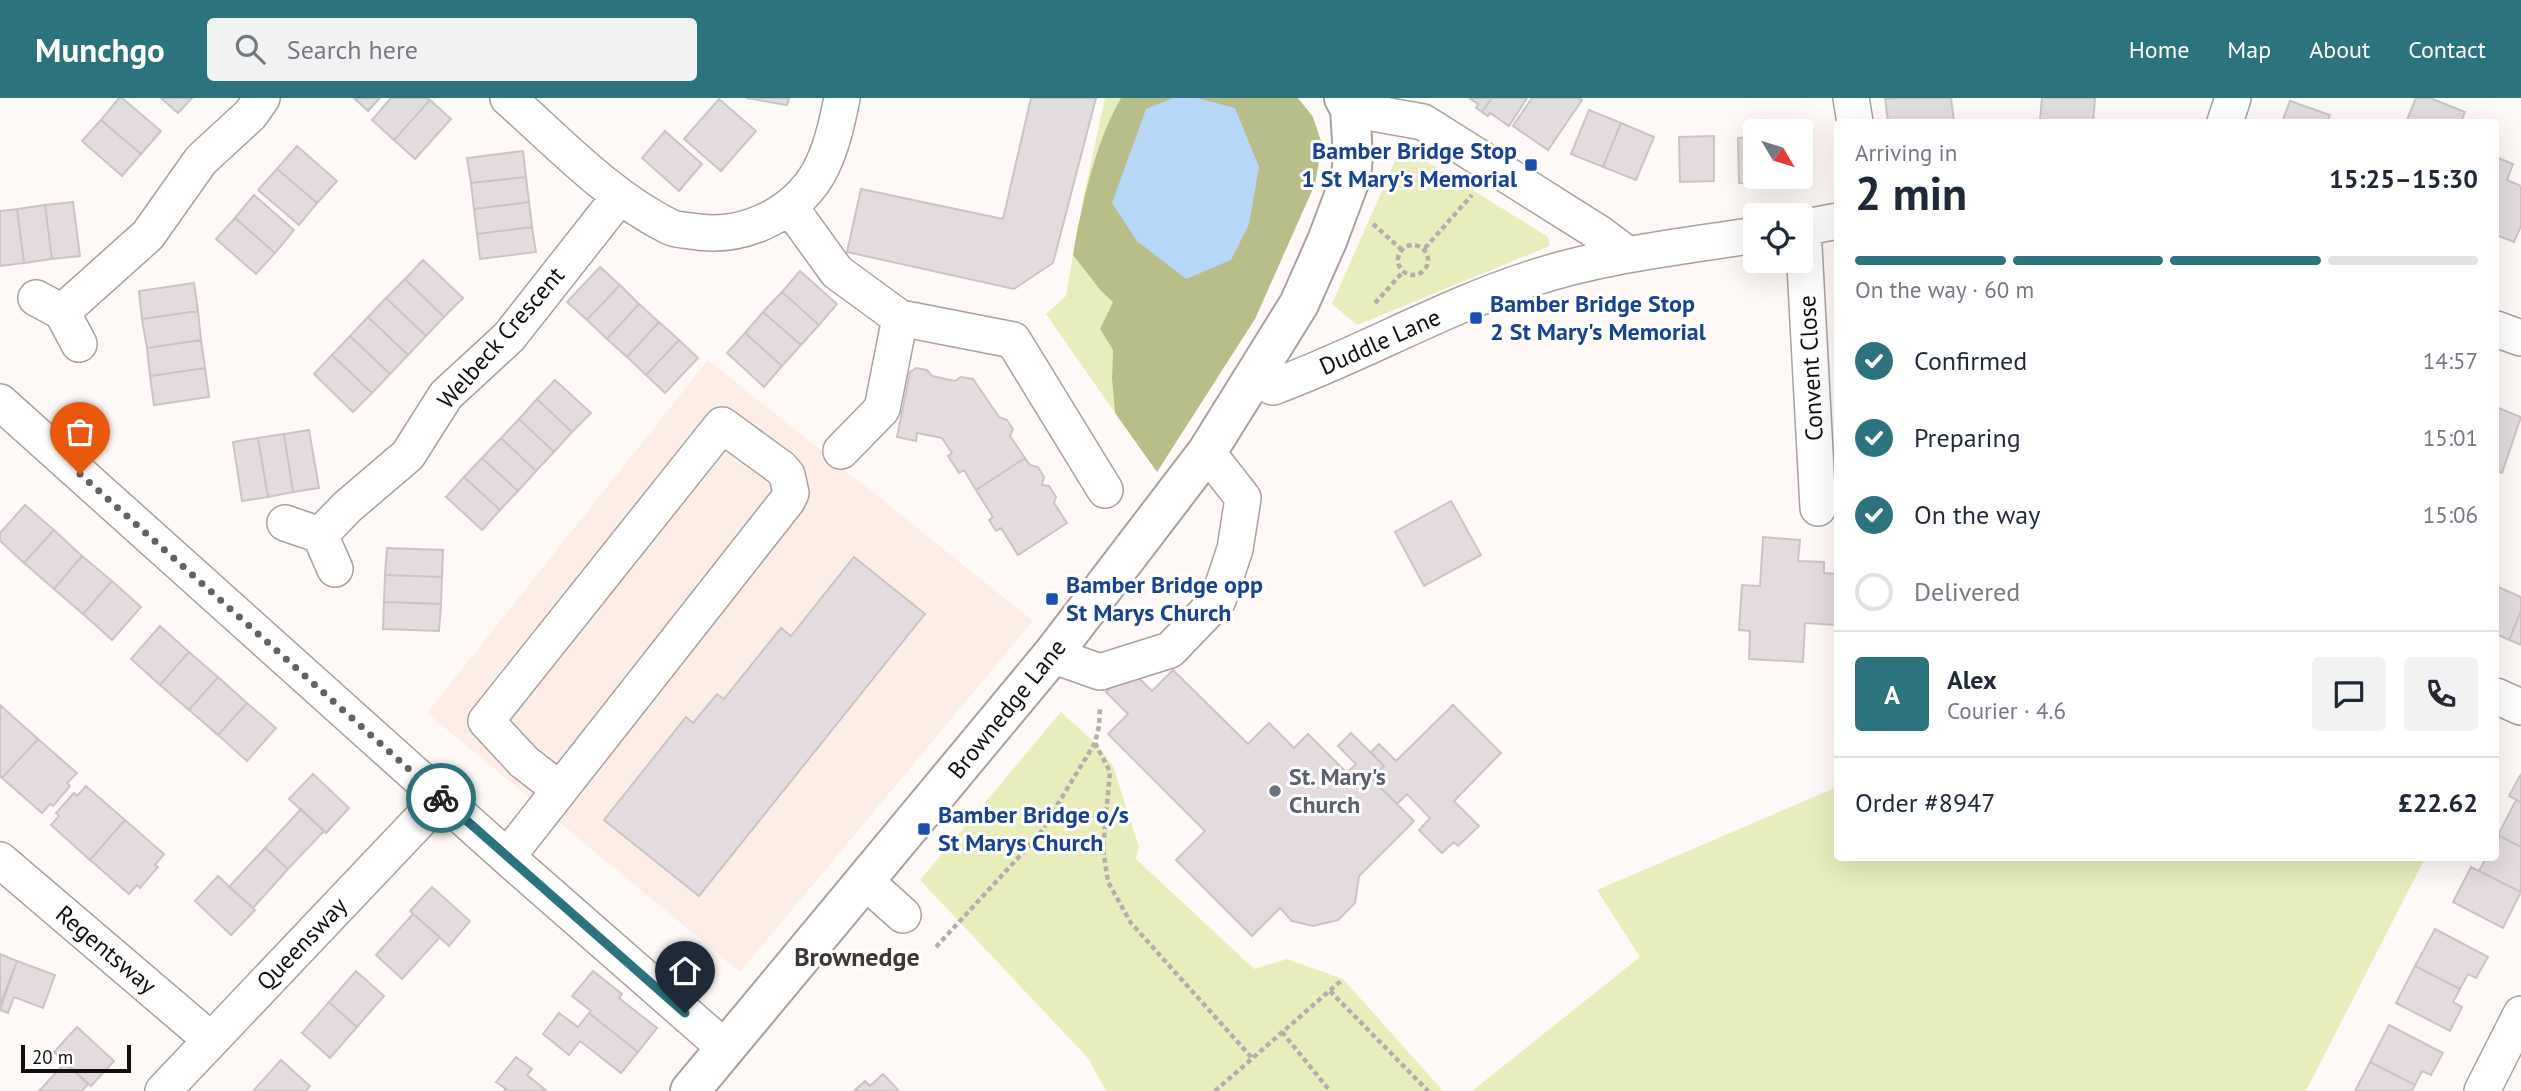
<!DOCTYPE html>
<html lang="en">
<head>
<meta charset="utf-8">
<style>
  body { margin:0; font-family:"PT Sans",sans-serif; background:#f2f2f3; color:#1f2937; height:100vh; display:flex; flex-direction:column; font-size:26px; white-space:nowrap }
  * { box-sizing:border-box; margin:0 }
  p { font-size:23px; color:#747a83 }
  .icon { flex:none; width:38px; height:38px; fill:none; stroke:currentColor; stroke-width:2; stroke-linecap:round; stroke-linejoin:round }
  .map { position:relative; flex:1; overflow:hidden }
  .details { position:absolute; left:1834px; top:21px; width:665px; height:742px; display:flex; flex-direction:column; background:#fff; border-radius:7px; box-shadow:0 7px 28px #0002 }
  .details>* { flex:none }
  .needle { width:46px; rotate:128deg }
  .fabs { position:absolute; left:1743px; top:21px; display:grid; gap:14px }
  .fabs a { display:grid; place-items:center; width:70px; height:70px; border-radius:7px; background:#fff; box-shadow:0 7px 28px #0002; font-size:35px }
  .scale { position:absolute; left:21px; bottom:18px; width:110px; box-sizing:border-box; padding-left:7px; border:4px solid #110f0e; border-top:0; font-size:19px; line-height:24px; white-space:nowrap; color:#110f0e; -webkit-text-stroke:5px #fff; paint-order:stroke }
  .pin { position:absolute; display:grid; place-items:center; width:60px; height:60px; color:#fff; margin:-72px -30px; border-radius:50% 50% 50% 0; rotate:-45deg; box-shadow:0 0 7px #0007 }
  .pin .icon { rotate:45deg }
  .courier { position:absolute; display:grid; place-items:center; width:70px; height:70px; margin:-35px; border:5px solid #2b737d; border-radius:50%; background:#fff; color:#222; box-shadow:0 2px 9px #0007 }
  .summary em { font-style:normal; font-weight:700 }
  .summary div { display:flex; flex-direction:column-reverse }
  .summary { display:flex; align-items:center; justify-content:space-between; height:119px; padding:0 21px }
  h1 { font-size:46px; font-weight:700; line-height:52px }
  .bar { display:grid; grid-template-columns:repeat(4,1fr); gap:10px 7px; align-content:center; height:84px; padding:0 21px }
  .bar i { height:9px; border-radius:5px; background:#e0e1e3 }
  .bar .current { background:#2b737d }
  .bar p { grid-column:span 4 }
  .line { display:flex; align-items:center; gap:18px; padding:0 21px; border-top:2px solid #e0e1e3 }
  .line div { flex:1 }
  .round { display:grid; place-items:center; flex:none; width:74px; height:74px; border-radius:7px; background:#f2f2f3 }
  ol { padding:0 21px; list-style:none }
  li { display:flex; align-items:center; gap:21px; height:77px }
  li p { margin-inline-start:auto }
  li .icon { padding:7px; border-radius:50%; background:#2b737d; color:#fff; stroke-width:4 }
  li:last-child { color:#747a83 }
  li i { width:38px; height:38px; border:4px solid #e0e1e3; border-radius:50% }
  header { display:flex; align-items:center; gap:42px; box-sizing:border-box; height:98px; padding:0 35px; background:#2b737d; color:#fff }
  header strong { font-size:33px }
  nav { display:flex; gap:38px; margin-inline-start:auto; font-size:24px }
  .search { width:490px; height:63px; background:#f2f2f3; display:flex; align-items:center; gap:18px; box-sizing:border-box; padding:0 24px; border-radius:7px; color:#747a83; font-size:26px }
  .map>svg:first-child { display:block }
  .built { fill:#fcede6 }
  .green { fill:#e7edbb }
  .forest { fill:#b8be88 }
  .water { fill:#b6d7f8 }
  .building { fill:#e3dbdd; stroke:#cbc4c6; stroke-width:2 }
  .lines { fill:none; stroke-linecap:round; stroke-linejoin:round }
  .minor-casing { stroke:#a8a29f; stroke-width:38 }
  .major-casing { stroke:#a8a29f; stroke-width:42 }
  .path { stroke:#b3afad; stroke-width:4.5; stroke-dasharray:5 3.5; stroke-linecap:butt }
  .minor { stroke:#fff; stroke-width:35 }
  .major { stroke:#fff; stroke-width:38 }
  .done { stroke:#64615f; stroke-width:7; stroke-dasharray:0 12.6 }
  .route { stroke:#2b737d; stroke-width:9 }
  .transit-dot { fill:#1a4fb4; stroke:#fff; stroke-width:2.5 }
  .worship-dot { fill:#6b7280; stroke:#fff; stroke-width:2.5 }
  .labels { text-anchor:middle; stroke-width:6; stroke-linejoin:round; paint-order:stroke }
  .transit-label { font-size:24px; font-weight:bold; fill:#164399; stroke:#fff; text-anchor:start }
  .street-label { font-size:24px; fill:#110f0e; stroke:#fff }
  .worship-label { font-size:24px; font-weight:bold; fill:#5b616d; stroke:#fff; text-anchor:start }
  .neighbourhood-label { font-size:26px; font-weight:bold; fill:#3d3836; stroke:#fff }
</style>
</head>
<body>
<header>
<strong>Munchgo</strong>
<div class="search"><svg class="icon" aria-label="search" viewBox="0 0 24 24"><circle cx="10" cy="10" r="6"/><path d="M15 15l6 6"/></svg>Search here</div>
<nav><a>Home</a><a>Map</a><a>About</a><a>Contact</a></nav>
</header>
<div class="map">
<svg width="2521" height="993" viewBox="0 0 2521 993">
  <rect width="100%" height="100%" fill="#fef9f6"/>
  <path class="built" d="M708 262 1033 523 740 874 427 615Z"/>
  <path class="green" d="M1105 0H1121L1112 16 1081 111Z
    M1415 56 1548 139 1550 148 1357 227 1332 206 1395 63Z
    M1073 157 1101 193 1113 204 1100 231 1113 252 1112 281 1115 315 1046 216 1066 198Z
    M1061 614 1095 645 1113 668 1139 749 1136 761 1254 871 1287 861 1343 881 1443 993H1106L1088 960 920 782Z
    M1837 689 1838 760H2425L2306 993H1472L1640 859 1597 792Z"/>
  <path class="forest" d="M1121 0H1298L1313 19 1322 46 1315 86 1255 221 1157 374 1115 315 1112 281 1113 252 1100 231 1113 204 1101 193 1073 157C1081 109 1096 42 1121 0Z"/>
  <path class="water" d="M1173 0H1197L1235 10 1259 69 1249 126 1231 162 1186 181 1137 143 1112 105 1146 11Z"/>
  <path class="building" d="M119 0H122L161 33 141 56 101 22Z
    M161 0H192L178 15Z
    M354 0H380L368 13Z
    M391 0H427L430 2 394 42 372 22Z
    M746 0H789L787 7Z
    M1031 0H1096L1053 165 1014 191 847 154 861 91 1003 121Z
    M1469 0H1492L1482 14 1476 10 1478 6Z
    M1492 0H1527L1509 28 1490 15 1488 18 1482 14Z
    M1532 0H1579L1582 2 1548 52 1513 28Z
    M1898 0H1951L1954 24H1888L1885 1Z
    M2042 0H2095L2093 24 2040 22Z
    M2416 0H2430L2465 14 2461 24H2406Z
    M719 1 756 33 721 73 684 41Z
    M430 2 451 21 415 61 394 42Z
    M2290 3 2330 17 2327 24H2282Z
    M1589 12 1621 25 1603 69 1571 56Z
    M101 22 141 56 122 78 82 43Z
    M1621 25 1654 39 1636 82 1603 69Z
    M665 33 702 66 679 93 642 60Z
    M1714 38V83L1680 84 1679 39Z
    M1755 39V79H1775V85H1739L1738 40Z
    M297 48 337 83 317 105 277 71Z
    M523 53 526 79 471 85 467 60Z
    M2496 59 2513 66 2507 82 2521 88V128L2514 144 2496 137Z
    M277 71 317 105 299 127 258 92Z
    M526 79 529 104 474 111 471 85Z
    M254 97 294 132 275 155 235 120Z
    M73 104 80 158 52 161 45 107Z
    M529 104 532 129 477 136 474 111Z
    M45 107 52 161 24 165 17 111Z
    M17 111 24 165 0 168V113Z
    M235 120 275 155 256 176 216 141Z
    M532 129 536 154 480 161 477 136Z
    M423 162 463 200 444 219 405 181Z
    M600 169 620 187 587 222 567 204Z
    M800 173 837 206 819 227 782 194Z
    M405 181 444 219 426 238 386 200Z
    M194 185 198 213 142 221 139 193Z
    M620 187 639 206 607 241 587 222Z
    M782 194 819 227 801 247 763 214Z
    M386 200 426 238 408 257 368 219Z
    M639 206 659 224 627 259 607 241Z
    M198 213 201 242 147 250 142 221Z
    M763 214 801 247 782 268 745 235Z
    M368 219 408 257 390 276 350 238Z
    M659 224 679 242 646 277 627 259Z
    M745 235 782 268 764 289 727 255Z
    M350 238 390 276 372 295 332 257Z
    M201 242 205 270 150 278 147 250Z
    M679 242 698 260 665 295 646 277Z
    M332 257 372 295 353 314 314 276Z
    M205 270 209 299 154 307 150 278Z
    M916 270 927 272 932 278 955 283 961 279 973 281 999 319 1007 322 1013 331 1010 338 1025 360 976 392 964 372 959 375 948 358 952 355 942 340 917 335 916 343 897 339 910 274Z
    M555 282 591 315 572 334 537 301Z
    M537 301 572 334 554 354 519 321Z
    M2496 309 2521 319 2502 375 2496 373Z
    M519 321 554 354 536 373 501 340Z
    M309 332 319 390 293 394 284 336Z
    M284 336 293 394 268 399 258 340Z
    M258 340 268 399 242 403 233 344Z
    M501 340 536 373 518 393 482 360Z
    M482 360 518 393 500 412 464 379Z
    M1025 360 1030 367 1038 369 1044 379 1042 387 1049 388 1056 399 1054 405 1067 425 1018 457 1001 430 996 433 989 422 993 419 976 392Z
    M464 379 500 412 482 432 446 399Z
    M1451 403 1481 457 1424 488 1395 434Z
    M25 407 54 432 24 465 0 443V435Z
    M54 432 82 458 54 491 24 465Z
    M1763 439 1800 442 1798 463 1824 464V475L1838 476 1837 527 1805 525 1803 564 1749 561 1750 533 1739 532 1742 487 1760 488Z
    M387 450 443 452 442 479 385 477Z
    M82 458 112 483 83 516 54 491Z
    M854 459 925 516 699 798 604 722 686 619 693 625 717 596 724 601 781 530 791 538Z
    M385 477 442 479 441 506 384 504Z
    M112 483 141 509 112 542 83 516Z
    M2496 488 2521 499V513L2509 542 2496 536Z
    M384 504 441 506 439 533 383 531Z
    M2521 513V547L2509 542Z
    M160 528 189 554 160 587 131 561Z
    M189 554 218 579 189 612 160 587Z
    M1130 571 1152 593 1173 572 1248 646 1269 625 1294 650 1308 636 1347 675 1356 666 1338 648 1351 635 1384 668 1371 680 1414 723 1359 778 1355 805 1338 822 1313 828 1292 823 1280 810 1252 838 1176 762 1205 733 1108 636 1128 616 1106 594Z
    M218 579 247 605 218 637 189 612Z
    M247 605 276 630 247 663 218 637Z
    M0 607 38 641 2 680 0 678Z
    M1453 607 1501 655 1454 703 1479 728 1458 748 1454 744 1442 755 1419 732 1430 720 1407 696 1397 706 1371 680 1384 668 1371 654 1379 646 1396 663Z
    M38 641 77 675 67 685 70 688 53 708 50 706 42 715 2 680Z
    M313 676 349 710 326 735 289 701Z
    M2521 676V704L2509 698Z
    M86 688 125 722 90 762 51 727 59 718 56 715 74 695 77 698Z
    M2516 702 2521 704V749L2498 737Z
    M301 711 324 733 288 771 265 750Z
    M125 722 164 756 155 767 158 769 140 790 137 787 129 796 90 762Z
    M2498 737 2521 749V794L2479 773 2486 760H2496Z
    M265 750 288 771 253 810 229 789Z
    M2471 769 2521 794 2503 830 2453 804Z
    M218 778 255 812 231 837 195 803Z
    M432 789 470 823 449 848 410 813Z
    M413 816 440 839 402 881 376 857Z
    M2435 831 2488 859 2476 880 2468 876 2460 891 2415 868Z
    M0 856 17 863 0 907Z
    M17 863 55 877 43 910 14 899 8 915 0 912Z
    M2415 868 2460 891 2453 904 2462 909 2450 933 2396 905Z
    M356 873 384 898 357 929 329 904Z
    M593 873 622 896 619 900 657 930 638 954 589 915 591 913 572 898Z
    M329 904 357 929 330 960 302 935Z
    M559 915 578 929 589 915 638 954 621 975 580 943 569 957 543 936Z
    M2389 927 2443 955 2431 977 2422 973 2415 987 2370 964Z
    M77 929 114 963 91 988 54 954Z
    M516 959 532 971 527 977 547 993H504L506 991 496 984Z
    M281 962 310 988 306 993H253Z
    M2370 964 2415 987 2412 993H2355Z
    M65 965 88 986 82 993H39Z
    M883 976 899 993H854L865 983 870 988Z"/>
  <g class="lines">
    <defs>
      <path id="minor" d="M508 0C559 45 609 99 670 129 676 132 684 132 691 133 740 142 792 119 818 76 831 53 837 25 842 0
        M1851 0 1855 24
        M1350 11 1423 24 1599 135 1628 157
        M2225 24 2233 0
        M790 109 837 174 900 220 1013 242 1105 392
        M1801 130 1838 123
        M1803 130 1818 410
        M36 200 62 214 79 246
        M62 214 148 137 201 62 250 17 262 0
        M2496 231 2521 240
        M1254 281 1273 289C1360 257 1441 210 1530 181 1602 157 1680 149 1755 137
        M0 304 507 759 725 950
        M841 353 882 311 900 220
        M285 425 320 437 335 471
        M320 437 347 409 408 357 446 297 509 239 620 98
        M1052 557 1100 574 1170 552 1218 502 1235 451 1243 400 1207 354
        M2496 598 2521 609
        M507 759 787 403 791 395 787 377 781 370 722 327 486 623 524 664 559 691
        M0 762 211 942
        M865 783 903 817
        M163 993 441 700
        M2482 993 2521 916"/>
      <path id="major" d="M690 993 1052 557 1207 354 1299 206 1327 143 1351 79 1353 58 1350 11 1344 0"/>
    </defs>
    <use href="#minor" class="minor-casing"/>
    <use href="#major" class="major-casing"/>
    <path class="path" d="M1373 126 1401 151
      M1398 162a15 15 0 1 1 30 0a15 15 0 1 1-30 0Z
      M1425 150 1472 97
      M1375 205 1403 174
      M1095 645 1110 674 1103 751 1108 784 1131 825 1252 960
      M936 849 1039 737 1095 645 1099 628 1100 610
      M1330 893 1428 993
      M1282 934 1330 993
      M1215 993 1343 881"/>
    <use href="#minor" class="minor"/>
    <use href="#major" class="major"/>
  </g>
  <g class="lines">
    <path class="done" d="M80 376 441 700"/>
    <path class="route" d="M441 700 685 915"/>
  </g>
  <g class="transit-dot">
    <rect x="1524" y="60" width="14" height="14" rx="3.5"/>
    <rect x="1469" y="213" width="14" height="14" rx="3.5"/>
    <rect x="1045" y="494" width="14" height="14" rx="3.5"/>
    <rect x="917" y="724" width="14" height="14" rx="3.5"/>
  </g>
  <circle class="worship-dot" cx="1275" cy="693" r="7"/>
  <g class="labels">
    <g class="transit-label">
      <text x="1517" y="61" text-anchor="end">Bamber Bridge Stop<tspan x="1517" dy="28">1 St Mary's Memorial</tspan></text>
      <text x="1490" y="214">Bamber Bridge Stop<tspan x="1490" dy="28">2 St Mary's Memorial</tspan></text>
      <text x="1066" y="495">Bamber Bridge opp<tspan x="1066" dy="28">St Marys Church</tspan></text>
      <text x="938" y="725">Bamber Bridge o/s<tspan x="938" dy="28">St Marys Church</tspan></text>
    </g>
    <g class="street-label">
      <text transform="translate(501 240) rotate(-49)" y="8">Welbeck Crescent</text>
      <text transform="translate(1380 244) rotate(-24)" y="8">Duddle Lane</text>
      <text transform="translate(1811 270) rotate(-93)" y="8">Convent Close</text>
      <text transform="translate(1007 611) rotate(-51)" y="8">Brownedge Lane</text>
      <text transform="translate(302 846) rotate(-46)" y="8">Queensway</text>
      <text transform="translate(106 852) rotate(40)" y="8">Regentsway</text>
    </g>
    <g class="worship-label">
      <text x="1289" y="687">St. Mary's<tspan x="1289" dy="28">Church</tspan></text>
    </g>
    <g class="neighbourhood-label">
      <text x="857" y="868">Brownedge</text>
    </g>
  </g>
</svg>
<div class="fabs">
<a><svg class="needle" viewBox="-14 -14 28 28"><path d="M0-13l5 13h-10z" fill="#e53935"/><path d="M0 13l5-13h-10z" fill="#747a83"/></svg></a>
<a><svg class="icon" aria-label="locate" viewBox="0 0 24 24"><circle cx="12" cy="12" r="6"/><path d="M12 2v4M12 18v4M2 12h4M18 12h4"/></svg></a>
</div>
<div class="scale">20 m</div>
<div class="pin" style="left:80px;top:376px;background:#ea580c"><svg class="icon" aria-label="bag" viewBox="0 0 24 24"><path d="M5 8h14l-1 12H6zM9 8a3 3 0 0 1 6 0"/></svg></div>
<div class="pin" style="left:685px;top:915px;background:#1f2937"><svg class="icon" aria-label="home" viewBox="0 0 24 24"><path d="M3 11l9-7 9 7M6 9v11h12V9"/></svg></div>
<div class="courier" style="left:441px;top:700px"><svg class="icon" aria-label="bike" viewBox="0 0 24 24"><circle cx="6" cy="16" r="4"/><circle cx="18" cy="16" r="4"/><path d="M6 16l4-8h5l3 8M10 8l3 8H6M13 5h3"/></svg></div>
<section class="details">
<div class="summary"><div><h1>2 min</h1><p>Arriving in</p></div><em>15:25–15:30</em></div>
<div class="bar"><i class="current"></i><i class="current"></i><i class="current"></i><i></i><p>On the way · 60 m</p></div>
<ol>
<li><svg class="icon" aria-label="check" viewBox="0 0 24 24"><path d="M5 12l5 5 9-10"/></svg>Confirmed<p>14:57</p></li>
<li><svg class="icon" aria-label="check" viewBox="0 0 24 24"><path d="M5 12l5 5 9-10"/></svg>Preparing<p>15:01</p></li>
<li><svg class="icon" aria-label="check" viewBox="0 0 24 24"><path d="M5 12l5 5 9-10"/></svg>On the way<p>15:06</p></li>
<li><i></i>Delivered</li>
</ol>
<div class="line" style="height:126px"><b class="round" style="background:#2b737d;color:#fff">A</b><div><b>Alex</b><p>Courier · 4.6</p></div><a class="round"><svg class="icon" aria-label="chat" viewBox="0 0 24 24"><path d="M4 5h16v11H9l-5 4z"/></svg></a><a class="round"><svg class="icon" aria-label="phone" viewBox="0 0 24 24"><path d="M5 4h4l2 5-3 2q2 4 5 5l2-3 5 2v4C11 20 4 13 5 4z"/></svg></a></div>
<div class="line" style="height:91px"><div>Order #8947</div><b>£22.62</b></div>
</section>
</div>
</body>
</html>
